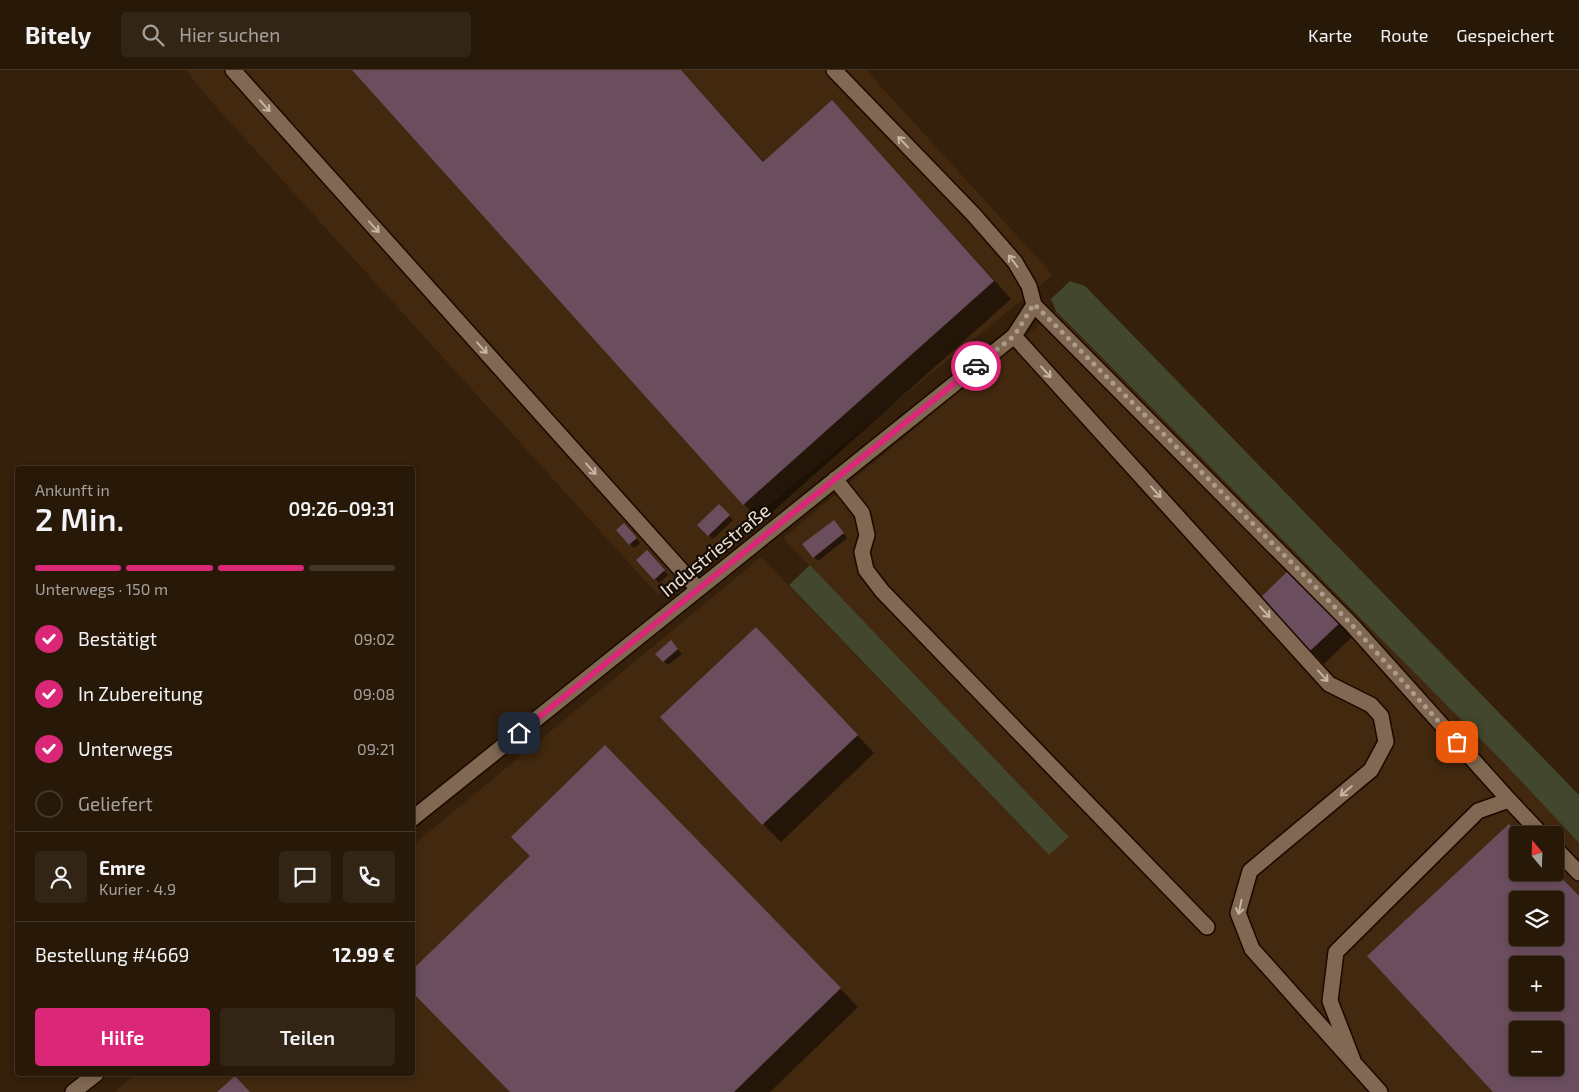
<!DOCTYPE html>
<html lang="de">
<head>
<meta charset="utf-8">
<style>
  body { margin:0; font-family:"Exo 2",sans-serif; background:#332516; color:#f1f3f6; height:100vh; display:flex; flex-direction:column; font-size:19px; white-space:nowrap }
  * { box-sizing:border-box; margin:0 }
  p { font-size:16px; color:#a4a09c }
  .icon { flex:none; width:28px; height:28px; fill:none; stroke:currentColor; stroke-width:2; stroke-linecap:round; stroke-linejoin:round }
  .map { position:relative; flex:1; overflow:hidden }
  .drawer { position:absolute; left:15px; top:396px; width:400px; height:610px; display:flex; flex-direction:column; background:#271808; border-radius:5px; box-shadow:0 2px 8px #0003,0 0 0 1px #433729 }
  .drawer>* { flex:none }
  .needle { width:32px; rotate:341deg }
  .tools { position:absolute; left:1509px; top:756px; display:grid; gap:10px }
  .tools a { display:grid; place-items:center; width:55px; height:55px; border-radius:5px; background:#271808; box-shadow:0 2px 8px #0003,0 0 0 1px #433729; font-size:25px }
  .pin { position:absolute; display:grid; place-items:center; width:42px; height:42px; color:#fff; margin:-21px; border-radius:10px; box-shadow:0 2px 8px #0006 }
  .courier { position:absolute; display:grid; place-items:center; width:50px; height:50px; margin:-25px; border:4px solid #db2777; border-radius:50%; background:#fff; color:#222; box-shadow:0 1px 6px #0007 }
  .overview em { font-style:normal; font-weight:600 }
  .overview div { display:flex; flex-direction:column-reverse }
  .overview { display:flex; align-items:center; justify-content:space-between; height:85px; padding:0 20px }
  h1 { font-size:32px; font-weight:600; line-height:38px }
  .bar { display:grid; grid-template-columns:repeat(4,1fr); gap:8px 5px; align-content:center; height:60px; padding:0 20px }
  .bar i { height:6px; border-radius:4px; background:#433729 }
  .bar .selected { background:#db2777 }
  .bar p { grid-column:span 4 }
  .line { display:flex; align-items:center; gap:12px; padding:0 20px; border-top:1px solid #433729 }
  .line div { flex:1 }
  .round { display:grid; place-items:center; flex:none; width:52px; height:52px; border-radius:5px; background:#332516 }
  ol { padding:0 20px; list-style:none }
  li { display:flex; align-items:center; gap:15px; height:55px }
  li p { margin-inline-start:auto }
  li .icon { padding:5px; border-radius:50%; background:#db2777; color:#fff; stroke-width:4 }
  li:last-child { color:#a4a09c }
  li i { width:28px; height:28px; border:2px solid #433729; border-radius:50% }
  .primary-button { display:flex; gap:10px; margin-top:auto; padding:10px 20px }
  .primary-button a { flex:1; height:58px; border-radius:5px; background:#db2777; color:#fff; font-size:20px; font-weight:600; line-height:58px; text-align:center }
  .primary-button a+a { background:#332516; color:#f1f3f6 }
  header { display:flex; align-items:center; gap:30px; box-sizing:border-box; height:70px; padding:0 25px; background:#271808; border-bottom:1px solid #433729 }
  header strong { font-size:24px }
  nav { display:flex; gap:28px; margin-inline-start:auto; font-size:18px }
  .search { width:350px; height:45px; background:#332516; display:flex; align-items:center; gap:12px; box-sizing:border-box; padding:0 18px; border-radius:5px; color:#a4a09c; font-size:19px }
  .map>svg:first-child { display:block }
  .built { fill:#42280e; fill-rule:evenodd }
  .green { fill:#42472d }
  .shadow { fill:#0007; fill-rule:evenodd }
  .building { fill:#6b4e5e; fill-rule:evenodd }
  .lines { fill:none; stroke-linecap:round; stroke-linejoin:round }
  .lane-casing { stroke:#1b0800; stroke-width:18 }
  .street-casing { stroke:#1b0800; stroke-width:18 }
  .lane { stroke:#816852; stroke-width:15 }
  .street { stroke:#816852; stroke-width:15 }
  .oneway { stroke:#c7b5a5 }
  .done { stroke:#ac9c8c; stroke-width:5; stroke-dasharray:0 9 }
  .route { stroke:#db2777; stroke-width:6 }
  .labels { text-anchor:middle; stroke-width:4.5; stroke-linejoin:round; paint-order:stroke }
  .street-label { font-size:19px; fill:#ecded2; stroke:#150c05 }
</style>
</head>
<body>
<header>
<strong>Bitely</strong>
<div class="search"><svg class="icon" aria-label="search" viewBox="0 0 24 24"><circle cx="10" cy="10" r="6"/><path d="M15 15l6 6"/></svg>Hier suchen</div>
<nav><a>Karte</a><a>Route</a><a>Gespeichert</a></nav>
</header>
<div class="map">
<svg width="1579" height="1022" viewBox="0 0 1579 1022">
  <rect width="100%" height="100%" fill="#34200b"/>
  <path class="built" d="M186 0H866L1053 205 658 525 208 28Z
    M1056 241 1504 693 1579 773V1022H114L136 1004H412L413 775 761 487 1049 785 1069 767 783 468ZM1518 765H1555V802H1518ZM1518 830H1555V868H1518ZM1518 895H1555V932H1518ZM1518 960H1555V998H1518Z"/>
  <path class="green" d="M1070 211 1085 216 1579 725V773L1504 693 1056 241 1051 229Z
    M810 495 1069 767 1049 785 789 515Z"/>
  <path class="shadow" d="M354 0H681L764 92 832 31 1011 229 761 452 744 434Z
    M719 436 733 450 713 469 699 455Z
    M838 455 847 468 818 491 814 487Z
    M628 458 640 473 634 478 630 474Z
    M647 482 668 505 659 513 655 509Z
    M1293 498 1356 563 1324 594 1261 530Z
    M675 576 682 584 668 595 657 584Z
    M773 576 874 683 781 772 763 754Z
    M622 695 858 937 770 1022H511L532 786Z
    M1509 756 1518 765V802L1579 827V1022H1495ZM1518 830H1555V868H1518ZM1518 895H1555V932H1518ZM1518 960H1555V998H1518Z"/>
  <path class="building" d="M352 0H681L763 92 832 30 994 211 743 435Z
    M719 434 730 445 708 466 697 455Z
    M834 450 844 463 813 488 802 474Z
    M624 453 637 468 629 475 616 460Z
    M647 480 665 500 654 510 636 490Z
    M1293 496 1344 549 1310 581 1259 529Z
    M756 557 858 665 762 755 660 647Z
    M671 570 678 579 663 592 655 584Z
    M605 675 841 918 734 1022H510L412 922V900L530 786 511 767Z
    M1509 754 1520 765H1518V802H1556L1579 826V1022H1493L1367 886ZM1518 830H1555V868H1518ZM1518 895H1555V932H1518ZM1518 960H1555V998H1518Z
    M235 1006 250 1022H217Z"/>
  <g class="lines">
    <defs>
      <path id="lane" d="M233 0 698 519
        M834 0 974 145 1015 192 1029 216 1034 235 1352 555 1509 730
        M1014 266 1329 614 1371 635 1381 646 1386 672 1371 700 1250 801 1238 843 1252 879 1354 993
        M835 409 862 443 867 465 862 482 866 500 882 521 1207 857
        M1555 778 1579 803
        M1380 1022 1354 993 1330 931 1336 882 1478 741 1509 730 1542 765"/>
      <path id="street" d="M412 749 1014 266 1034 235
        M73 1022 96 1004"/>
    </defs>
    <use href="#lane" class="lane-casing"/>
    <use href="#street" class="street-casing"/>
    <use href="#lane" class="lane"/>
    <use href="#street" class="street"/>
  </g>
  <defs><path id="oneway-shaft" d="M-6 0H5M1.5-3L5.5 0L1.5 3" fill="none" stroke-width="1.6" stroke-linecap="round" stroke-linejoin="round" transform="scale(1.25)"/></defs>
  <g class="oneway">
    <use href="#oneway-shaft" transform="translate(265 36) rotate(48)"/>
    <use href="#oneway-shaft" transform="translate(903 72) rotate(-134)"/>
    <use href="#oneway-shaft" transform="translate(374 157) rotate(48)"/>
    <use href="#oneway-shaft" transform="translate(1013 191) rotate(-127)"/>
    <use href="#oneway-shaft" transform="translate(482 278) rotate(48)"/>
    <use href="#oneway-shaft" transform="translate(1046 302) rotate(48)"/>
    <use href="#oneway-shaft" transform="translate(591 399) rotate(48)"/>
    <use href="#oneway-shaft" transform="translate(1156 422) rotate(48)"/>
    <use href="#oneway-shaft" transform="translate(1265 542) rotate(48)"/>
    <use href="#oneway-shaft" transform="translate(1323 606) rotate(48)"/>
    <use href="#oneway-shaft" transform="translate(1346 721) rotate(140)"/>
    <use href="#oneway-shaft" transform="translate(1240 837) rotate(102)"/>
  </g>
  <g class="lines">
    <path class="done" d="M976 296 1014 266 1034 234 1303 504 1352 555 1457 672"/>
    <path class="route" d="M519 663 976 296"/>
  </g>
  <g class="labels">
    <g class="street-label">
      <text transform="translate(715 480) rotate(-39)" y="7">Industriestraße</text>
    </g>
  </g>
</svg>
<div class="tools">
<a><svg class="needle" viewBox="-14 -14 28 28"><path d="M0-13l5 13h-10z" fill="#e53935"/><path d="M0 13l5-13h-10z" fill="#a4a09c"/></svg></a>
<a><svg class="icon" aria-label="layers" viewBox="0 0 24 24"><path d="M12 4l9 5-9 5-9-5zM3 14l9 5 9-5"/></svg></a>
<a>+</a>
<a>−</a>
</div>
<div class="pin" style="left:1457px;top:672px;background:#ea580c"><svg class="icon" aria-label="bag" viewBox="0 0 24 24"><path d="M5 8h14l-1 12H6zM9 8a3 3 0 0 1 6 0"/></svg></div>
<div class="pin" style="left:519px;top:663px;background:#1f2937"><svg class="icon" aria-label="home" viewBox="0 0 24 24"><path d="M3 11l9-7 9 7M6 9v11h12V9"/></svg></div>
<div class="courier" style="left:976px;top:296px"><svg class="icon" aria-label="car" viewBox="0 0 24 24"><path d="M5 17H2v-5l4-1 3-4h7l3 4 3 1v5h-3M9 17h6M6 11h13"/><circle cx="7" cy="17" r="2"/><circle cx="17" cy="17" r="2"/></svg></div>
<section class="drawer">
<div class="overview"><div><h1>2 Min.</h1><p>Ankunft in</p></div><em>09:26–09:31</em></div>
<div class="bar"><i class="selected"></i><i class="selected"></i><i class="selected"></i><i></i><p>Unterwegs · 150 m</p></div>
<ol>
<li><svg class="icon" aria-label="check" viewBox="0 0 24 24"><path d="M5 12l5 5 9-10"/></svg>Bestätigt<p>09:02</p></li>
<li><svg class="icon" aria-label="check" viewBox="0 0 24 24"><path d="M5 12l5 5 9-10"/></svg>In Zubereitung<p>09:08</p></li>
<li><svg class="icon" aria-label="check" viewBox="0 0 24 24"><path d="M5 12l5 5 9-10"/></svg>Unterwegs<p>09:21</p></li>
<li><i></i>Geliefert</li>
</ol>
<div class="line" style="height:90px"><a class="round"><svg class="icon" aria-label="person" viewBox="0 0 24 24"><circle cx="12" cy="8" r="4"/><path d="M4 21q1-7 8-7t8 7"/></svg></a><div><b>Emre</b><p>Kurier · 4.9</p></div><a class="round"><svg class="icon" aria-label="chat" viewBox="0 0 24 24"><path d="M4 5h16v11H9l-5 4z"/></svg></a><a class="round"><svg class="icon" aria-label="phone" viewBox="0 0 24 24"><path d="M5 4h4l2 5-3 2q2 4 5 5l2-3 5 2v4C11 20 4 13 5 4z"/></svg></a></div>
<div class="line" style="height:65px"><div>Bestellung #4669</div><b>12.99 €</b></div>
<div class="primary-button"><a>Hilfe</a><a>Teilen</a></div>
</section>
</div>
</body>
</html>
